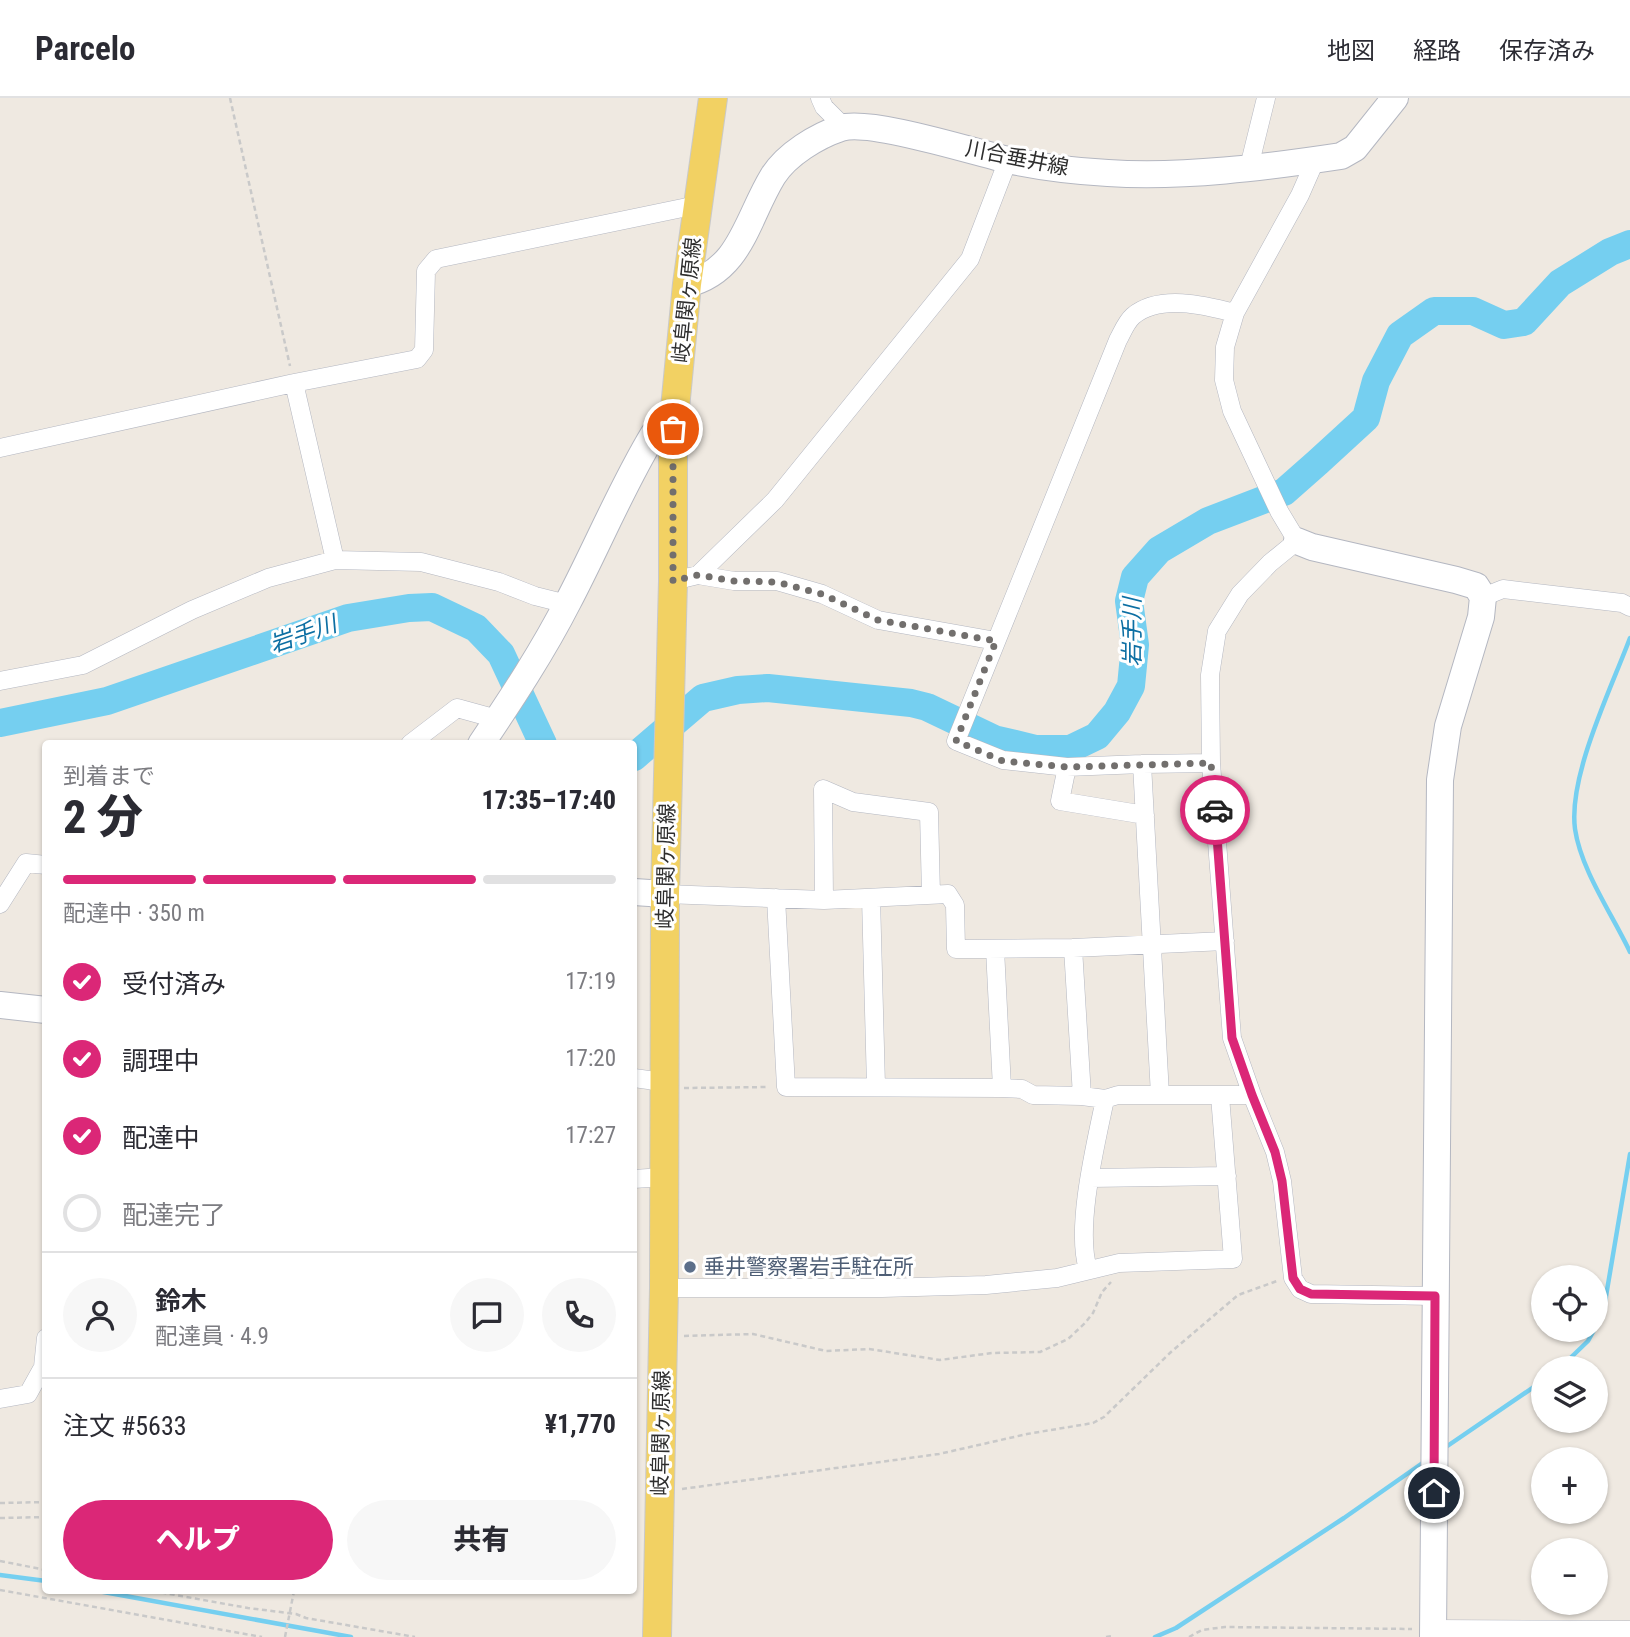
<!DOCTYPE html>
<html lang="ja">
<head>
<meta charset="utf-8">
<style>
  body { margin:0; font-family:"Roboto Condensed","Noto Sans JP",sans-serif; background:#f7f7f7; color:#2b2b33; height:100vh; display:flex; flex-direction:column; font-size:26px; white-space:nowrap }
  * { box-sizing:border-box; margin:0 }
  p { font-size:23px; color:#7c7c81 }
  .icon { flex:none; width:38px; height:38px; fill:none; stroke:currentColor; stroke-width:2; stroke-linecap:round; stroke-linejoin:round }
  .map { position:relative; flex:1; overflow:hidden }
  .details { position:absolute; left:42px; top:642px; width:595px; height:854px; display:flex; flex-direction:column; background:#fff; border-radius:7px; box-shadow:0 2px 5px #0004 }
  .details>* { flex:none }
  .controls { position:absolute; left:1531px; top:1167px; display:grid; gap:14px }
  .controls a { display:grid; place-items:center; width:77px; height:77px; border-radius:50%; background:#fff; box-shadow:0 2px 5px #0004; font-size:35px }
  .pin { position:absolute; display:grid; place-items:center; width:60px; height:60px; color:#fff; margin:-30px; border:4px solid #fff; border-radius:50%; box-shadow:0 2px 7px #0007 }
  .courier { position:absolute; display:grid; place-items:center; width:70px; height:70px; margin:-35px; border:5px solid #db2777; border-radius:50%; background:#fff; color:#222; box-shadow:0 2px 9px #0007 }
  .headline em { font-style:normal; font-weight:800 }
  .headline div { display:flex; flex-direction:column-reverse }
  .headline { display:flex; align-items:center; justify-content:space-between; height:119px; padding:0 21px }
  h1 { font-size:46px; font-weight:800; line-height:52px }
  .bar { display:grid; grid-template-columns:repeat(4,1fr); gap:10px 7px; align-content:center; height:84px; padding:0 21px }
  .bar i { height:9px; border-radius:5px; background:#e1e1e2 }
  .bar .selected { background:#db2777 }
  .bar p { grid-column:span 4 }
  .line { display:flex; align-items:center; gap:18px; padding:0 21px; border-top:2px solid #e1e1e2 }
  .line div { flex:1 }
  .round { display:grid; place-items:center; flex:none; width:74px; height:74px; border-radius:37px; background:#f7f7f7 }
  ol { padding:0 21px; list-style:none }
  li { display:flex; align-items:center; gap:21px; height:77px }
  li p { margin-inline-start:auto }
  li .icon { padding:7px; border-radius:50%; background:#db2777; color:#fff; stroke-width:4 }
  li:last-child { color:#7c7c81 }
  li i { width:38px; height:38px; border:4px solid #e1e1e2; border-radius:50% }
  .cta { display:flex; gap:14px; margin-top:auto; padding:14px 21px }
  .cta a { flex:1; height:80px; border-radius:42px; background:#db2777; color:#fff; font-size:28px; font-weight:800; line-height:80px; text-align:center }
  .cta a+a { background:#f7f7f7; color:#2b2b33 }
  header { display:flex; align-items:center; gap:42px; box-sizing:border-box; height:98px; padding:0 35px; background:#fff; border-bottom:2px solid #e1e1e2 }
  header strong { font-size:33px }
  nav { display:flex; gap:38px; margin-inline-start:auto; font-size:24px }
  .map>svg:first-child { display:block }
  .lines { fill:none; stroke-linecap:round; stroke-linejoin:round }
  .stream { stroke:#75cff0; stroke-width:4.5 }
  .river { stroke:#75cff0; stroke-width:28 }
  .street-casing { stroke:#b4b7c1; stroke-width:19 }
  .secondary-casing { stroke:#b4b7c1; stroke-width:28 }
  .primary-casing { stroke:#c9c9c9; stroke-width:30 }
  .path { stroke:#c9c9c9; stroke-width:2.5; stroke-dasharray:5 3.5; stroke-linecap:butt }
  .street { stroke:#fff; stroke-width:18 }
  .secondary { stroke:#fff; stroke-width:26 }
  .primary { stroke:#f2d163; stroke-width:28 }
  .done { stroke:#726f6d; stroke-width:7; stroke-dasharray:0 12.6 }
  .route { stroke:#db2777; stroke-width:9 }
  .service-dot { fill:#5c6f8a; stroke:#fff; stroke-width:2.5 }
  .labels { text-anchor:middle; stroke-width:6; stroke-linejoin:round; paint-order:stroke }
  .street-label { font-size:21px; fill:#2e2e2e; stroke:#fff }
  .service-label { font-size:21px; fill:#4e5e75; stroke:#fff; text-anchor:start }
  .water-label { font-size:23px; font-style:italic; fill:#0d6fa3; stroke:#fff }
</style>
</head>
<body>
<header>
<strong>Parcelo</strong>
<nav><a>地図</a><a>経路</a><a>保存済み</a></nav>
</header>
<div class="map">
<svg width="1630" height="1539" viewBox="0 0 1630 1539">
  <rect width="100%" height="100%" fill="#efe9e1"/>
  <g class="lines">
    <path class="stream" d="M1630 540C1611 591 1568 678 1575 731 1581 772 1612 816 1630 854
      M1596 1228 1603 1216 1630 1056
      M1560 1270 1588 1243 1594 1232
      M1443 1351 1544 1282
      M0 1477 46 1483
      M98 1493 351 1539
      M1155 1539 1176 1530 1344 1420 1424 1364"/>
    <path class="river" d="M0 625 107 603 348 520 409 510 432 509 476 530 501 556 543 646
      M634 659 703 600 738 592 768 590 911 605 927 609 994 641 1036 651H1070L1097 638 1117 614 1131 588 1135 547 1129 503 1135 479 1159 452 1208 423 1284 394 1318 364 1366 320 1376 283 1400 237 1434 213H1473L1504 227 1524 224 1560 185 1610 154 1630 146"/>
    <defs>
      <path id="street" d="M820 0 824 9 844 29
        M1312 62 1311 72 1300 97 1235 215 1225 249 1224 282 1232 313 1279 413 1297 443 1270 465 1240 496 1217 533 1210 577 1211 665 1232 940 1252 997 1275 1054 1282 1083 1293 1180 1300 1191 1311 1196 1435 1198
        M1249 69 1266 0
        M294 285 335 462
        M0 350 294 285 417 261 424 252 426 173 436 161 697 107
        M698 477 734 483H777L822 496 878 522 996 543
        M673 483 698 477 775 402 970 161 1008 62
        M1483 499 1503 491 1622 505 1630 509
        M0 583 83 567 192 512 268 480 335 462 421 464 499 484 535 498 567 506
        M410 646 457 610 497 621
        M1142 666 1067 669 1003 662 956 643 1118 242C1122 235 1126 224 1133 218 1159 196 1204 207 1235 215
        M1067 669 1060 703 1145 717
        M665 796 824 802 948 796 955 807 956 851 1073 850 1225 843
        M776 800 786 989 1002 990 995 851
        M871 800 876 988
        M824 802 823 691 853 704 929 714 931 797
        M0 806 26 765 46 767
        M1073 850 1082 998 1105 1001 1118 997H1252
        M634 980 663 984
        M1002 990 1022 991 1033 997 1082 998
        M1160 997 1142 666 1211 665
        M1090 1080 1227 1078
        M634 1081 663 1079
        M1088 1171C1075 1129 1096 1045 1105 1001
        M664 1190H882L986 1187 1057 1180 1119 1165 1233 1161 1220 998
        M0 1301 28 1296 43 1269 46 1240
        M1433 1531 1630 1532"/>
      <path id="secondary" d="M687 186C741 173 747 120 773 78 787 56 817 38 841 30 870 21 974 54 1008 62 1040 69 1074 73 1108 75 1182 80 1268 69 1341 58L1355 50 1395 0
        M1297 443 1312 449 1456 482 1476 488 1483 499 1481 519 1448 628 1440 682 1433 1539
        M481 646C512 600 543 553 568 504 597 449 621 390 653 337L673 331
        M634 794 665 796
        M0 907 46 912"/>
      <path id="primary" d="M657 1539 664 1190 665 796 673 483V331L687 186 713 0"/>
    </defs>
    <use href="#street" class="street-casing"/>
    <use href="#secondary" class="secondary-casing"/>
    <use href="#primary" class="primary-casing"/>
    <path class="path" d="M230 0 290 268
      M684 990 769 989
      M684 1238 753 1236 826 1253 869 1251 940 1262 992 1255 1040 1254 1068 1241 1085 1225 1093 1215 1102 1194 1111 1184
      M682 1391 939 1356 1027 1336 1093 1325 1104 1319 1171 1254 1238 1197 1277 1183
      M0 1405 46 1404
      M0 1420 46 1419
      M0 1463 46 1472
      M0 1492 262 1539
      M153 1493 248 1510 296 1516 306 1520 415 1539
      M285 1539 294 1493
      M1106 1539 1112 1538
      M1189 1539 1202 1532 1225 1529 1412 1531"/>
    <use href="#street" class="street"/>
    <use href="#secondary" class="secondary"/>
    <use href="#primary" class="primary"/>
  </g>
  <g class="lines">
    <path class="done" d="M673 331V483L698 477 734 483 777 484 822 496 878 522 996 543 956 643 1003 663 1067 669 1211 665 1215 712"/>
    <path class="route" d="M1215 712 1232 940 1252 997 1275 1054 1282 1083 1293 1180 1300 1191 1311 1196 1435 1198 1434 1395"/>
  </g>
  <circle class="service-dot" cx="690" cy="1169" r="7"/>
  <g class="labels">
    <g class="street-label">
      <text transform="translate(1017 60) rotate(11)" y="7">川合垂井線</text>
      <text transform="translate(687 202) rotate(-84)" y="7">岐阜関ヶ原線</text>
      <text transform="translate(666 768) rotate(-89)" y="7">岐阜関ヶ原線</text>
      <text transform="translate(661 1335) rotate(-89)" y="7">岐阜関ヶ原線</text>
    </g>
    <g class="service-label">
      <text x="704" y="1176">垂井警察署岩手駐在所</text>
    </g>
    <g class="water-label">
      <text transform="translate(1132 534) rotate(-90)" y="8">岩手川</text>
      <text transform="translate(303 536) rotate(-19)" y="8">岩手川</text>
    </g>
  </g>
</svg>
<div class="controls">
<a><svg class="icon" aria-label="locate" viewBox="0 0 24 24"><circle cx="12" cy="12" r="6"/><path d="M12 2v4M12 18v4M2 12h4M18 12h4"/></svg></a>
<a><svg class="icon" aria-label="layers" viewBox="0 0 24 24"><path d="M12 4l9 5-9 5-9-5zM3 14l9 5 9-5"/></svg></a>
<a>+</a>
<a>−</a>
</div>
<div class="pin" style="left:673px;top:331px;background:#ea580c"><svg class="icon" aria-label="bag" viewBox="0 0 24 24"><path d="M5 8h14l-1 12H6zM9 8a3 3 0 0 1 6 0"/></svg></div>
<div class="pin" style="left:1434px;top:1395px;background:#1f2937"><svg class="icon" aria-label="home" viewBox="0 0 24 24"><path d="M3 11l9-7 9 7M6 9v11h12V9"/></svg></div>
<div class="courier" style="left:1215px;top:712px"><svg class="icon" aria-label="car" viewBox="0 0 24 24"><path d="M5 17H2v-5l4-1 3-4h7l3 4 3 1v5h-3M9 17h6M6 11h13"/><circle cx="7" cy="17" r="2"/><circle cx="17" cy="17" r="2"/></svg></div>
<section class="details">
<div class="headline"><div><h1>2 分</h1><p>到着まで</p></div><em>17:35–17:40</em></div>
<div class="bar"><i class="selected"></i><i class="selected"></i><i class="selected"></i><i></i><p>配達中 · 350 m</p></div>
<ol>
<li><svg class="icon" aria-label="check" viewBox="0 0 24 24"><path d="M5 12l5 5 9-10"/></svg>受付済み<p>17:19</p></li>
<li><svg class="icon" aria-label="check" viewBox="0 0 24 24"><path d="M5 12l5 5 9-10"/></svg>調理中<p>17:20</p></li>
<li><svg class="icon" aria-label="check" viewBox="0 0 24 24"><path d="M5 12l5 5 9-10"/></svg>配達中<p>17:27</p></li>
<li><i></i>配達完了</li>
</ol>
<div class="line" style="height:126px"><a class="round"><svg class="icon" aria-label="person" viewBox="0 0 24 24"><circle cx="12" cy="8" r="4"/><path d="M4 21q1-7 8-7t8 7"/></svg></a><div><b>鈴木</b><p>配達員 · 4.9</p></div><a class="round"><svg class="icon" aria-label="chat" viewBox="0 0 24 24"><path d="M4 5h16v11H9l-5 4z"/></svg></a><a class="round"><svg class="icon" aria-label="phone" viewBox="0 0 24 24"><path d="M5 4h4l2 5-3 2q2 4 5 5l2-3 5 2v4C11 20 4 13 5 4z"/></svg></a></div>
<div class="line" style="height:91px"><div>注文 #5633</div><b>¥1,770</b></div>
<div class="cta"><a>ヘルプ</a><a>共有</a></div>
</section>
</div>
</body>
</html>
